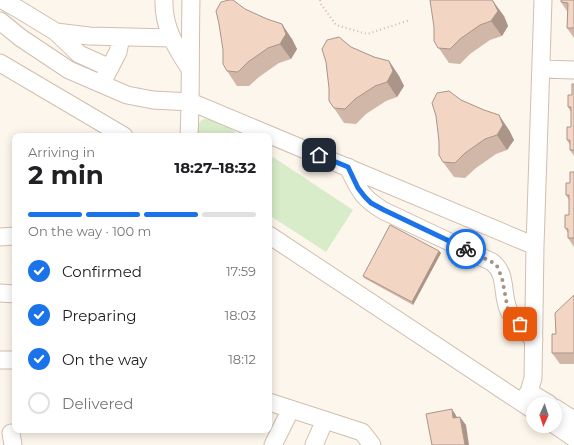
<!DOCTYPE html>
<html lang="en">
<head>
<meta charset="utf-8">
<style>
  body { margin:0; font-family:Montserrat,sans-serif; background:#f6f6f6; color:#202124; height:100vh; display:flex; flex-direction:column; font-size:15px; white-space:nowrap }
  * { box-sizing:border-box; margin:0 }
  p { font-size:13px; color:#757577 }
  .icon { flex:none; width:22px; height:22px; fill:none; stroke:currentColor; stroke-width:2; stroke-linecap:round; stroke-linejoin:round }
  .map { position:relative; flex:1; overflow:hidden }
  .drawer { position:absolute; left:12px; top:133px; width:260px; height:300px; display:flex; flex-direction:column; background:#fff; border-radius:8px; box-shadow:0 2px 10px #0003 }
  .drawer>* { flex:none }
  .needle { width:26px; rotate:183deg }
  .tools { position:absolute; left:526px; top:397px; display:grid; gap:8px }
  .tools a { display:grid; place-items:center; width:36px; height:36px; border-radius:50%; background:#fff; box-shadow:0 2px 10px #0003; font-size:20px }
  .pin { position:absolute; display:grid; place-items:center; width:34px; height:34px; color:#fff; margin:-17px; border-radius:8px; box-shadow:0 2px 6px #0006 }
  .courier { position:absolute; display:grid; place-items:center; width:40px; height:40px; margin:-20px; border:3px solid #1a73e8; border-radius:50%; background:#fff; color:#222; box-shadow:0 1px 5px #0007 }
  .overview em { font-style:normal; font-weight:700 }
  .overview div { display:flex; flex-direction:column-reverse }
  .overview { display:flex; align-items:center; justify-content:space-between; height:68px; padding:0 16px }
  h1 { font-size:26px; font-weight:700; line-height:30px }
  .bar { display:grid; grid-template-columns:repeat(4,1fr); gap:6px 4px; align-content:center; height:48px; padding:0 16px }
  .bar i { height:5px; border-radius:3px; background:#e0e0e0 }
  .bar .current { background:#1a73e8 }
  .bar p { grid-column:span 4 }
  ol { padding:0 16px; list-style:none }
  li { display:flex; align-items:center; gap:12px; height:44px }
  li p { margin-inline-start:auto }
  li .icon { padding:4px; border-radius:50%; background:#1a73e8; color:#fff; stroke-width:4 }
  li:last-child { color:#757577 }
  li i { width:22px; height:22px; border:2px solid #e0e0e0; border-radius:50% }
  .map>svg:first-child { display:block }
  .green { fill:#d8ecc9 }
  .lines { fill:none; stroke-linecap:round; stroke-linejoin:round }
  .minor-casing { stroke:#d1beb0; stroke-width:19 }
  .path { stroke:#d9b8a5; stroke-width:2; stroke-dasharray:1 3; stroke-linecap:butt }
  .minor { stroke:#fff; stroke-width:17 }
  .wall { fill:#d1b7a8 }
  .shaded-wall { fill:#aa9588 }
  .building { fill:#f3d5c3; stroke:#aa9588 }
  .done { stroke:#a89285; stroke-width:4; stroke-dasharray:0 7.2 }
  .route { stroke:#1a73e8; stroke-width:5 }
</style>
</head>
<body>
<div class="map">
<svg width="574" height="445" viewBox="0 0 574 445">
  <rect width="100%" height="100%" fill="#fdf6ec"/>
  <path class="green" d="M204 119C213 119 229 126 236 133L234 136H197C197 129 197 122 204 119Z
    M273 157 353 210 326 252 269 215V163Z"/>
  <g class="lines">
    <defs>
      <path id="minor" d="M2 0 20 10 56 32 79 54 110 68
        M164 0C163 27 176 48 190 69
        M0 21 21 38 69 70 127 95 153 100 191 102 523 241 535 246
        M56 32 89 36 171 38
        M0 63 124 136
        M542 69 574 70
        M105 77 118 52 121 37
        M189 136C191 91 190 45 191 0
        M348 167C360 191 361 197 384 211L492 262C508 274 501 295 509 311 515 322 526 331 534 340
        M269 235 533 410
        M0 237 15 236
        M0 293 15 294
        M0 360H15
        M529 392 549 404
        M269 402 362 432 372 445
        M521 402 529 392 533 378 535 246 543 0
        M555 408 574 420
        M555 425 574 438
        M11 433 13 445
        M273 445 291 409
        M314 445 325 420"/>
    </defs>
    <use href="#minor" class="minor-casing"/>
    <path class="path" d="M320 0 321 4 336 25 367 34 410 20"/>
    <use href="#minor" class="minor"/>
  </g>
  <path class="wall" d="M574 0V38L567 28V11L561 2Z
    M245 9 292 39 297 49 291 59 279 63 259 77 249 86H237L227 71Z
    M504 16 508 26 502 36 490 40 470 54 460 64 449 63 434 41Z
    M351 47 374 57 389 61 399 76 404 86 397 97 386 101 366 114 356 124 344 123 334 108Z
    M574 84V156L570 150V145L567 140 571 127V112L568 107 572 95Z
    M461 100 509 130 514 140 507 150 496 154 476 168 465 178 454 177 443 162Z
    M574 172V247L568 238V233L565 228 569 215V200L566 195Z
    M439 251 441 253 413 305 364 278 363 276Z
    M574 295V364H560L552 353 556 334Z"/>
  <path class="shaded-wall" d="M493 1 504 16 508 26 502 36 491 21Z
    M282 24 292 39 297 49 291 59 280 44Z
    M389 61 399 76 404 86 397 97 387 82Z
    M499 115 509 130 514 140 507 150 497 135Z
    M439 251 441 253 413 305 412 302Z
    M452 409 457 417 459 426 453 418Z
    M460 417 466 425 469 445H465Z"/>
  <path class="building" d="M229 0H233L245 9 267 19 282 24 286 34 280 44 268 48 248 62 238 72 227 71 223 64V50L219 24 216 11 221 2Z
    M430 0H491L493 1 498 11 491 21 480 25 460 39 450 49 438 48 434 41V27Z
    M561 0H574V28H567L568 3 561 2Z
    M339 37 351 47 374 57 389 61 393 71 387 82 375 86 355 99 345 109 334 108 329 101V88L326 62 322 49 327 40Z
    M572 84H574V150H570V140H567V127H571V107H568V95H572Z
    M449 91 461 100 484 110 499 115 503 125 497 135 485 139 465 153 455 163 443 162 439 155V141L436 116 432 103 437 93Z
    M570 172H574V238H568V229L565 228V215H569V195H566V183H570Z
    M390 225 439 251 412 302 363 276Z
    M574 295V353H552V334H556L555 313Z
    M452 409 453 418 460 417 465 445H432L426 414Z"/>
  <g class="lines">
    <path class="done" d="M466 249 492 262 497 266 502 278 508 310 520 324"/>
    <path class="route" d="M319 155 348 167 358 188 365 197 371 203 384 210 466 249"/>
  </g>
</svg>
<div class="tools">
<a><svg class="needle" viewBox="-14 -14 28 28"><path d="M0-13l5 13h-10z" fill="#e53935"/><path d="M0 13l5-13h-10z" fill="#757577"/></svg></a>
</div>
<div class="pin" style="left:520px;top:324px;background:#ea580c"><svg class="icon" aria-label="bag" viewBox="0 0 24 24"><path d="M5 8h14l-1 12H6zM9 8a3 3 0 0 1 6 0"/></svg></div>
<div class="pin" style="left:319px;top:155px;background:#1f2937"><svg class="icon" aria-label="home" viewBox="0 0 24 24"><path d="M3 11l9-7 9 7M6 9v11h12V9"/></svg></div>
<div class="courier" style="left:466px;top:249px"><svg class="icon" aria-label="bike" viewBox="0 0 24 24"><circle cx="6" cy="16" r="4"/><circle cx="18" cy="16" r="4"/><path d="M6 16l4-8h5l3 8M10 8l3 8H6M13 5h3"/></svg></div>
<section class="drawer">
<div class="overview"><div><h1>2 min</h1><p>Arriving in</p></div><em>18:27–18:32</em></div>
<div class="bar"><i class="current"></i><i class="current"></i><i class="current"></i><i></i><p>On the way · 100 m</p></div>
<ol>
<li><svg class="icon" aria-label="check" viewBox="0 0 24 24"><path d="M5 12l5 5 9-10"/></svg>Confirmed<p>17:59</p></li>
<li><svg class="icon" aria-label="check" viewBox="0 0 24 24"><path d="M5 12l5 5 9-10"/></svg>Preparing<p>18:03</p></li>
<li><svg class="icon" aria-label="check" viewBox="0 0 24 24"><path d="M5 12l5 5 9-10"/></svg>On the way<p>18:12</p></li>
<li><i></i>Delivered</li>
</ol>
</section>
</div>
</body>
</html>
